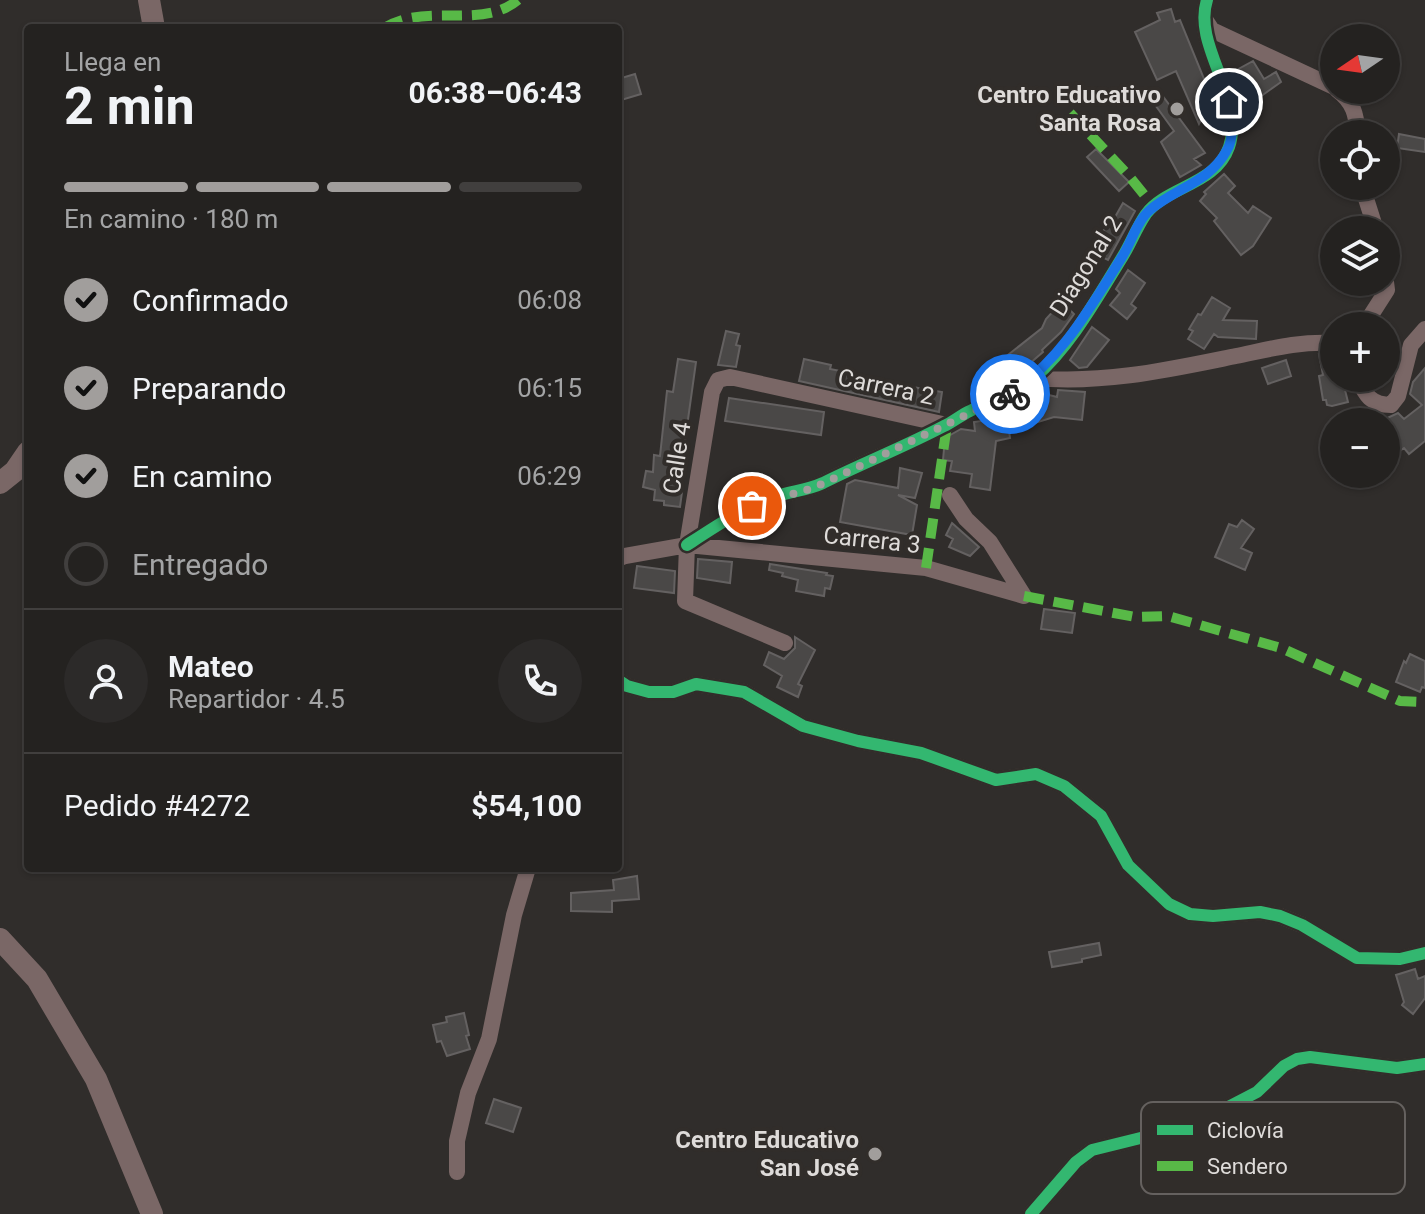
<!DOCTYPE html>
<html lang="es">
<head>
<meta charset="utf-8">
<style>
  body { margin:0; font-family:Roboto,sans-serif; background:#2c2a29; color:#f1f3f6; height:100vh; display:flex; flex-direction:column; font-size:30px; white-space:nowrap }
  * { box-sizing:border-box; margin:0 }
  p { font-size:26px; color:#a3a4a5 }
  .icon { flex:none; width:44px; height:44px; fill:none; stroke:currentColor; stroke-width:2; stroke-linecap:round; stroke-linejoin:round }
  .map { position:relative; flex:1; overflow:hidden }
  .sheet { position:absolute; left:24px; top:24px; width:598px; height:848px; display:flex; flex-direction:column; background:#242220; border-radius:8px; box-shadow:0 2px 6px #0004,0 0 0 2px #413f3e }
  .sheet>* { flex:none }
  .needle { width:52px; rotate:257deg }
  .buttons { position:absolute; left:1320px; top:24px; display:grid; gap:16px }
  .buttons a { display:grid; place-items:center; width:80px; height:80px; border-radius:50%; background:#242220; box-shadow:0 2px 6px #0004,0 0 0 2px #413f3e; font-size:40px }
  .pin { position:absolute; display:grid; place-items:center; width:68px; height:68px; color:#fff; margin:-34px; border:4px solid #fff; border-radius:50%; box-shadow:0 2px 8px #0007 }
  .courier { position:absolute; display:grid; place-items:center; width:80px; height:80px; margin:-40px; border:6px solid #1a73e8; border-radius:50%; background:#fff; color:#222; box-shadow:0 2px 10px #0007 }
  .summary em { font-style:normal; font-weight:700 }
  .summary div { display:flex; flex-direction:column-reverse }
  .summary { display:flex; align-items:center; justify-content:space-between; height:136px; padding:0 40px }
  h1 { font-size:52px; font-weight:700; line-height:60px }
  .bar { display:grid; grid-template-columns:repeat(4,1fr); gap:12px 8px; align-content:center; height:96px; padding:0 40px }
  .bar i { height:10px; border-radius:6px; background:#413f3e }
  .bar .selected { background:#a19e9c }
  .bar p { grid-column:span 4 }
  .line { display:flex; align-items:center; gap:20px; padding:0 40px; border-top:2px solid #413f3e }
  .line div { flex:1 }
  .round { display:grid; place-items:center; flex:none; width:84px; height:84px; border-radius:42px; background:#2c2a29 }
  ol { padding:0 40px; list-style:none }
  li { display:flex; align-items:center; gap:24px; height:88px }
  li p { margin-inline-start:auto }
  li .icon { padding:8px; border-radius:50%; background:#a19e9c; color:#111; stroke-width:4 }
  li:last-child { color:#a3a4a5 }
  li i { width:44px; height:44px; border:4px solid #413f3e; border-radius:50% }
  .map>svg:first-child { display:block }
  .building { fill:#4a4847; stroke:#646161; stroke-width:2 }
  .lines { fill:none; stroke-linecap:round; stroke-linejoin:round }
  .minor { stroke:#7a6766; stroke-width:16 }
  .major { stroke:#7a6766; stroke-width:22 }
  .quiet { stroke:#58b947; stroke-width:10; stroke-dasharray:20 10; stroke-linecap:butt }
  .cycleway-casing { stroke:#312d2a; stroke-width:17 }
  .cycleway { stroke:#33b770; stroke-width:12 }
  .done { stroke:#a19e9c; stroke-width:8; stroke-dasharray:0 14.4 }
  .route { stroke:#1a73e8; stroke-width:10 }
  .poi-dot { fill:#a19e9c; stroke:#312d2a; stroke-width:3 }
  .labels { text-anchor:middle; stroke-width:8; stroke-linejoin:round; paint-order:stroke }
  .poi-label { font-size:24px; font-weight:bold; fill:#dedbd9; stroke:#312d2a; text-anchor:end }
  .street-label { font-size:24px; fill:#dedbd9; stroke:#312d2a }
  .key { fill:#312d2a; stroke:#65615f; stroke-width:2 }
  .key-label { font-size:22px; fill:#dedbd9 }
</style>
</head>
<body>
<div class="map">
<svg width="1425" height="1214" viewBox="0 0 1425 1214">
  <rect width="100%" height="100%" fill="#302d2b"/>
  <path class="building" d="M1171 9 1175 22 1180 20 1209 91 1196 97 1206 110 1199 124 1176 71 1157 80 1135 32 1160 20 1157 13Z
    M1253 61 1264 79 1276 72 1281 82 1257 99 1255 96 1250 98 1235 71Z
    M635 74 641 94 618 101V79Z
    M1162 95 1205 153 1194 159 1201 165 1180 177 1161 142 1174 131 1153 102Z
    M1399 134 1425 139V152L1397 148Z
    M1096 149 1129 182 1119 191 1087 157Z
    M1224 174 1235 186 1228 193 1248 213 1253 206 1271 218 1253 246 1241 255 1214 221 1217 218 1200 201 1206 194 1204 192Z
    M1123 203 1135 211 1108 260 1092 252 1112 215 1115 217Z
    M1128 270 1145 283 1131 304 1136 308 1127 319 1110 305 1120 293 1116 289Z
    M1212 297 1230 308 1223 320 1257 321 1256 339 1218 337 1214 334 1204 349 1188 339 1193 331 1189 329 1198 314 1201 315Z
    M1064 304 1074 314 1061 332 1042 350 1043 352 1021 371 1008 355 1042 328 1046 319 1057 307 1060 310Z
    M1092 327 1109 340 1087 367 1079 368 1070 360Z
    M726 331 739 334 736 345 740 346 736 367 718 365Z
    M1319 354H1334V378H1342L1348 402 1332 406 1327 405 1326 400H1323L1319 376 1323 375Z
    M678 359 696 362 678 491 682 492 680 507 664 505V501L654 500 655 490 643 487 646 471 653 472 654 455 660 456 667 391 673 392Z
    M804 359 831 365 830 369 856 374 855 377 942 392 939 412 799 381Z
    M1286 360 1291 376 1268 384 1262 368Z
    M1425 368V441L1409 454 1404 448 1397 453 1386 439V430L1391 425 1385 419 1398 413 1404 419 1422 405 1410 394 1413 382Z
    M1058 390 1085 392 1082 420 1054 417 1009 431 1010 438 996 441 990 490 970 487 972 474 950 471 952 461 943 460 945 438 961 429 975 431 974 422 995 419 994 412 1013 404 1045 394 1057 397Z
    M729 398 824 412 821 435 725 421Z
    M900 468 922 473 915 498 898 495 917 505 912 535 840 522 847 484 855 480 898 488Z
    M1242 520 1254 529 1241 548 1252 553 1245 570 1215 557 1229 524 1237 527Z
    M952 523 979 547 970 556 949 547 953 539 946 535Z
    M698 559 732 562 730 583 697 578Z
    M770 564 827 573 826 575 833 576 830 589 825 588 824 596 796 591 798 580 782 576 783 573 769 570Z
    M637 566 675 571 674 593 634 588Z
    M1044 609 1075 613 1072 633 1041 629Z
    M795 637 815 650 798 684 802 686 798 697 777 687 782 676 764 665 769 652 784 659 795 648Z
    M1410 654 1425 661V688L1422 687 1420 692 1396 682 1404 661 1406 663Z
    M637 876 639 899 612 901V912L571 911V893L614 890 613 880Z
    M1099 943 1101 955 1082 959V962L1052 967 1049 952Z
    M1415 969 1418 979 1425 976V998L1413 1014 1402 1005 1404 1002 1396 975Z
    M464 1013 469 1035 466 1036 470 1049 447 1056 441 1041 437 1042 433 1025 447 1022 446 1017Z
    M494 1099 521 1108 513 1132 486 1123Z"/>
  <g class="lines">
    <path class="minor" d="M1206 21 1212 30 1334 87
      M1337 90C1354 103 1356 114 1358 134
      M1362 186 1376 230
      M1364 326 1387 290 1386 282
      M1034 378C1105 384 1167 370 1236 356 1270 349 1299 341 1334 343
      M1358 378C1365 395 1371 405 1391 405L1398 396 1411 345 1425 329
      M950 495 966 519 990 542 1024 596
      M687 545C716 526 744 507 777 496 793 491 808 490 823 483 863 463 904 447 944 426 953 422 961 415 970 411 992 400 1015 394 1034 378 1071 346 1097 298 1123 256 1131 243 1137 227 1146 214 1167 186 1216 185 1229 147 1246 98 1192 46 1207 0
      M618 559 625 556 687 545 926 568 1024 596
      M785 643 685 601 687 545 712 392 718 380 730 377 947 425
      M618 680 627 686 649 692H673L696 684 744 692 803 726 858 741 921 753 996 780 1036 774 1064 786 1101 816 1128 865 1169 904 1190 914 1213 916 1260 912 1280 916 1302 925 1357 958 1400 959 1425 953
      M457 1172V1141L468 1093 489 1039 514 915 528 868
      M1031 1214 1076 1162 1092 1150 1181 1128 1207 1118 1257 1092 1284 1066 1297 1059 1310 1057 1397 1068 1425 1064"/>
    <path class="major" d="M149 0 154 28
      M0 483 15 471 28 452
      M0 939 37 979 96 1079 152 1214"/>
    <path class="quiet" d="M384 28C426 2 482 30 518 0
      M1070 113 1129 176 1154 207
      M926 568 947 425
      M1024 596 1135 617 1168 616 1281 648 1400 701 1425 702"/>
    <defs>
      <path id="cycleway" d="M687 545C716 526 744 507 777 496 793 491 808 490 823 483 863 463 904 447 944 426 953 422 961 415 970 411 992 400 1015 394 1034 378 1071 346 1097 298 1123 256 1131 243 1137 227 1146 214 1167 186 1216 185 1229 147 1246 98 1192 46 1207 0
        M618 680 627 686 649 692H673L696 684 744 692 803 726 858 741 921 753 996 780 1036 774 1064 786 1101 816 1128 865 1169 904 1190 914 1213 916 1260 912 1280 916 1302 925 1357 958 1400 959 1425 953
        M1031 1214 1076 1162 1092 1150 1181 1128 1207 1118 1257 1092 1284 1066 1297 1059 1310 1057 1397 1068 1425 1064"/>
    </defs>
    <use href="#cycleway" class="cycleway-casing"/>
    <use href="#cycleway" class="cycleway"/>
  </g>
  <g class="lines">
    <path class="done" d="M752 506C775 497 800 494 822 484 885 454 947 424 1010 394"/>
    <path class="route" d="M1010 394C1061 360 1090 308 1122 257 1131 243 1137 221 1150 210 1176 188 1210 182 1227 150 1235 137 1231 117 1229 102"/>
  </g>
  <g class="poi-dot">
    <circle cx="1177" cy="109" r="8"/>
    <circle cx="875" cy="1154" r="8"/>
  </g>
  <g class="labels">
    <g class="poi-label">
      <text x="1161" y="103">Centro Educativo<tspan x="1161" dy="28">Santa Rosa</tspan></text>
      <text x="859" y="1148">Centro Educativo<tspan x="859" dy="28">San José</tspan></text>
    </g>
    <g class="street-label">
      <text transform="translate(1086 266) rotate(-58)" y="8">Diagonal 2</text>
      <text transform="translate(886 387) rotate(12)" y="8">Carrera 2</text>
      <text transform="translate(677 458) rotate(-81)" y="8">Calle 4</text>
      <text transform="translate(872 540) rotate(6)" y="8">Carrera 3</text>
    </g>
  </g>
  <rect x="1141" y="1102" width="264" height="92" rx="12" class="key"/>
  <rect x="1157" y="1125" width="36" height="10" fill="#33b770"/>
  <rect x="1157" y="1161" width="36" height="10" fill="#58b947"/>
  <g class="key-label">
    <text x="1207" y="1138">Ciclovía</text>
    <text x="1207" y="1174">Sendero</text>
  </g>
</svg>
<div class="buttons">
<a><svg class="needle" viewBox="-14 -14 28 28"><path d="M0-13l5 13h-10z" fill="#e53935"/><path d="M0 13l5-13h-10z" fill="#a3a4a5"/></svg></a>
<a><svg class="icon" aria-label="locate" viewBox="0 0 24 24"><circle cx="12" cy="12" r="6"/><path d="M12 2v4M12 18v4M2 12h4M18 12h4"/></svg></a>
<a><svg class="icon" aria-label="layers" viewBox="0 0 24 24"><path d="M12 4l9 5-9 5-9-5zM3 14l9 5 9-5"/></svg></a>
<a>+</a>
<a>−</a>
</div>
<div class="pin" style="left:752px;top:506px;background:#ea580c"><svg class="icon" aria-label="bag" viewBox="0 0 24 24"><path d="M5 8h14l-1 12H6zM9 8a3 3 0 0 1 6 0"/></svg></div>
<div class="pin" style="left:1229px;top:102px;background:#1f2937"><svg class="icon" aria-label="home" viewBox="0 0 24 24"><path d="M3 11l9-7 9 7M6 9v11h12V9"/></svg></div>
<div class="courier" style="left:1010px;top:394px"><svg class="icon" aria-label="bike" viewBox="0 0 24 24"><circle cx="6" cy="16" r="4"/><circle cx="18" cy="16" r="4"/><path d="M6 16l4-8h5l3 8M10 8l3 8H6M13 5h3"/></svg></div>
<section class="sheet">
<div class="summary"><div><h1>2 min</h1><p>Llega en</p></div><em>06:38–06:43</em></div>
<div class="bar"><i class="selected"></i><i class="selected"></i><i class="selected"></i><i></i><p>En camino · 180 m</p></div>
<ol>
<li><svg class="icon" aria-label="check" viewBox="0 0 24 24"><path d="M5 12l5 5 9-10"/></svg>Confirmado<p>06:08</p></li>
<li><svg class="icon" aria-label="check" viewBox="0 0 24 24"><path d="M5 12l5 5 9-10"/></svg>Preparando<p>06:15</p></li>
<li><svg class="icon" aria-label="check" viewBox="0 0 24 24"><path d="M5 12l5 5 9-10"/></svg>En camino<p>06:29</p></li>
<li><i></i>Entregado</li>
</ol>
<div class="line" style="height:144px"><a class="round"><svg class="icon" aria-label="person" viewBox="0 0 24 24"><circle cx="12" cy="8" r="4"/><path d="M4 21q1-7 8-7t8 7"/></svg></a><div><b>Mateo</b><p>Repartidor · 4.5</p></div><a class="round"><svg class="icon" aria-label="phone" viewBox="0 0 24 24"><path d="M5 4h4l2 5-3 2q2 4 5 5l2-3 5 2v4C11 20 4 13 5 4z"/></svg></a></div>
<div class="line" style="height:104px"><div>Pedido #4272</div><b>$54,100</b></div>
</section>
</div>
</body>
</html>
